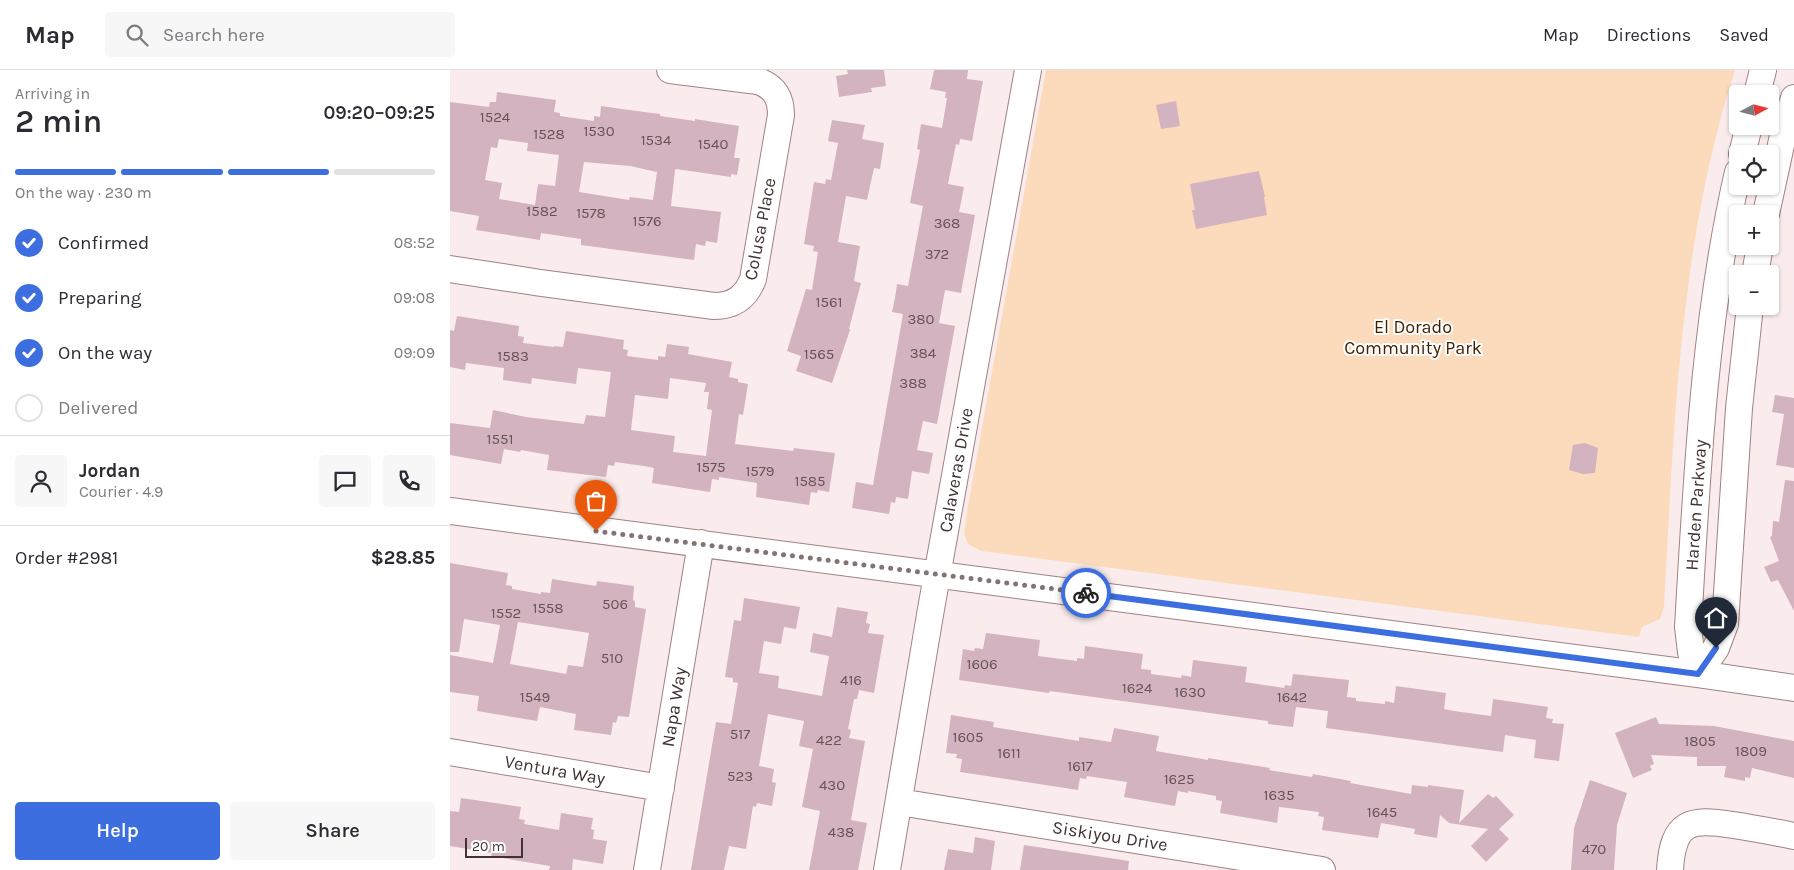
<!DOCTYPE html>
<html lang="en">
<head>
<meta charset="utf-8">
<style>
  body { margin:0; font-family:Karla,sans-serif; background:#f7f7f7; color:#2b2b33; height:100vh; display:flex; flex-direction:column; font-size:19px; white-space:nowrap }
  * { box-sizing:border-box; margin:0 }
  p { font-size:16px; color:#7c7c81 }
  .icon { flex:none; width:28px; height:28px; fill:none; stroke:currentColor; stroke-width:2; stroke-linecap:round; stroke-linejoin:round }
  .map { position:relative; flex:1; overflow:hidden }
  .panel { display:flex; flex-direction:column; background:#fff; width:450px }
  .panel>* { flex:none }
  .needle { width:32px; rotate:83deg }
  .tools { position:absolute; left:1279px; top:15px; display:grid; gap:10px }
  .tools a { display:grid; place-items:center; width:50px; height:50px; border-radius:5px; background:#fff; box-shadow:0 1px 4px #0004; font-size:25px }
  .scale { position:absolute; left:15px; bottom:12px; width:58px; box-sizing:border-box; padding-left:5px; border:2px solid #413333; border-top:0; font-size:14px; line-height:18px; white-space:nowrap; color:#413333; -webkit-text-stroke:4px #fff; paint-order:stroke }
  .pin { position:absolute; display:grid; place-items:center; width:42px; height:42px; color:#fff; margin:-51px -21px; border-radius:50% 50% 50% 0; rotate:-45deg; box-shadow:0 0 5px #0007 }
  .pin .icon { rotate:45deg }
  .courier { position:absolute; display:grid; place-items:center; width:50px; height:50px; margin:-25px; border:4px solid #3c6edf; border-radius:50%; background:#fff; color:#222; box-shadow:0 1px 6px #0007 }
  .overview em { font-style:normal; font-weight:600 }
  .overview div { display:flex; flex-direction:column-reverse }
  .overview { display:flex; align-items:center; justify-content:space-between; height:85px; padding:0 15px }
  h1 { font-size:32px; font-weight:600; line-height:38px }
  .bar { display:grid; grid-template-columns:repeat(4,1fr); gap:8px 5px; align-content:center; height:60px; padding:0 15px }
  .bar i { height:6px; border-radius:4px; background:#e1e1e2 }
  .bar .on { background:#3c6edf }
  .bar p { grid-column:span 4 }
  .line { display:flex; align-items:center; gap:12px; padding:0 15px; border-top:1px solid #e1e1e2 }
  .line div { flex:1 }
  .round { display:grid; place-items:center; flex:none; width:52px; height:52px; border-radius:5px; background:#f7f7f7 }
  ol { padding:0 15px; list-style:none }
  li { display:flex; align-items:center; gap:15px; height:55px }
  li p { margin-inline-start:auto }
  li .icon { padding:5px; border-radius:50%; background:#3c6edf; color:#fff; stroke-width:4 }
  li:last-child { color:#7c7c81 }
  li i { width:28px; height:28px; border:2px solid #e1e1e2; border-radius:50% }
  .action { display:flex; gap:10px; margin-top:auto; padding:10px 15px }
  .action a { flex:1; height:58px; border-radius:5px; background:#3c6edf; color:#fff; font-size:20px; font-weight:600; line-height:58px; text-align:center }
  .action a+a { background:#f7f7f7; color:#2b2b33 }
  header { display:flex; align-items:center; gap:30px; box-sizing:border-box; height:70px; padding:0 25px; background:#fff; border-bottom:1px solid #e1e1e2 }
  header strong { font-size:24px }
  nav { display:flex; gap:28px; margin-inline-start:auto; font-size:18px }
  .search { width:350px; height:45px; background:#f7f7f7; display:flex; align-items:center; gap:12px; box-sizing:border-box; padding:0 18px; border-radius:5px; color:#7c7c81; font-size:19px }
  main { display:flex; flex:1; min-height:0 }
  .map>svg:first-child { display:block }
  .green { fill:#fcdabc }
  .building { fill:#d3b3bf; fill-rule:evenodd }
  .lines { fill:none; stroke-linecap:round; stroke-linejoin:round }
  .minor-casing { stroke:#a18181; stroke-width:28 }
  .minor { stroke:#fff; stroke-width:26 }
  .done { stroke:#827474; stroke-width:5; stroke-dasharray:0 9 }
  .route { stroke:#3c6edf; stroke-width:6 }
  .labels { text-anchor:middle; stroke-width:4; stroke-linejoin:round; paint-order:stroke }
  .number-label { font-size:15px; fill:#665356 }
  .street-label { font-size:18px; fill:#413333; stroke:#fff }
  .park-label { font-size:18px; fill:#3f2101; stroke:#fff }
</style>
</head>
<body>
<header>
<strong>Map</strong>
<div class="search"><svg class="icon" aria-label="search" viewBox="0 0 24 24"><circle cx="10" cy="10" r="6"/><path d="M15 15l6 6"/></svg>Search here</div>
<nav><a>Map</a><a>Directions</a><a>Saved</a></nav>
</header>
<main>
<section class="panel">
<div class="overview"><div><h1>2 min</h1><p>Arriving in</p></div><em>09:20–09:25</em></div>
<div class="bar"><i class="on"></i><i class="on"></i><i class="on"></i><i></i><p>On the way · 230 m</p></div>
<ol>
<li><svg class="icon" aria-label="check" viewBox="0 0 24 24"><path d="M5 12l5 5 9-10"/></svg>Confirmed<p>08:52</p></li>
<li><svg class="icon" aria-label="check" viewBox="0 0 24 24"><path d="M5 12l5 5 9-10"/></svg>Preparing<p>09:08</p></li>
<li><svg class="icon" aria-label="check" viewBox="0 0 24 24"><path d="M5 12l5 5 9-10"/></svg>On the way<p>09:09</p></li>
<li><i></i>Delivered</li>
</ol>
<div class="line" style="height:90px"><a class="round"><svg class="icon" aria-label="person" viewBox="0 0 24 24"><circle cx="12" cy="8" r="4"/><path d="M4 21q1-7 8-7t8 7"/></svg></a><div><b>Jordan</b><p>Courier · 4.9</p></div><a class="round"><svg class="icon" aria-label="chat" viewBox="0 0 24 24"><path d="M4 5h16v11H9l-5 4z"/></svg></a><a class="round"><svg class="icon" aria-label="phone" viewBox="0 0 24 24"><path d="M5 4h4l2 5-3 2q2 4 5 5l2-3 5 2v4C11 20 4 13 5 4z"/></svg></a></div>
<div class="line" style="height:65px"><div>Order #2981</div><b>$28.85</b></div>
<div class="action"><a>Help</a><a>Share</a></div>
</section>
<div class="map">
<svg width="1344" height="800" viewBox="0 0 1344 800">
  <rect width="100%" height="100%" fill="#faecec"/>
  <path class="green" d="M596 0H1285C1229 172 1224 358 1214 537L1210 549 1192 557 1189 567 531 481 518 474 514 464 517 442Z"/>
  <path class="building" d="M397 0H434L436 16 421 18 422 22 389 27 386 6 398 4Z
    M484 0H518L517 9 533 11 522 71 510 69 509 75 506 74 498 114 514 117 509 142 525 145 511 223 495 220 489 253 505 256 487 354 473 351 467 380 483 383 479 404 462 401 458 429 446 427 445 433 441 432 439 444 402 438 406 412 423 415 453 244 442 242 445 228 447 214 458 216 473 136 460 133 470 80 467 79 471 54 492 58 497 28H495L496 22 480 19Z
    M47 22 106 30 104 42 110 43V46L144 51V46L150 47 151 36 179 40 210 44V46L245 51V49L289 56 284 88H290L287 105 281 104V107L226 99 225 100 221 136 271 142 267 173 256 171 255 176 246 174 244 190 131 175V169L91 163 90 170 26 160 29 146 0 141V32L39 37 40 32H46ZM49 69 78 73 77 81 109 85 105 116 88 114 85 135 49 129 52 113 35 110 41 77 47 78ZM134 92 180 96 207 102 203 130 180 127 179 130 129 122Z
    M726 31 730 56 711 59 706 35Z
    M382 50 415 55 412 69 434 73 430 99 424 98 417 130 396 126 388 172 410 176 404 211 411 213 399 259 400 260 382 313 346 301 351 286 337 281 356 219 362 220 368 182 363 181 364 176 354 174 364 112 375 114 376 109 381 110 388 73 378 71Z
    M809 101 815 127H814L817 145 746 159 742 140H745L740 114Z
    M7 246 69 256 68 266 74 267 73 273 104 277V276L113 277 116 261 174 270 173 279 178 280 177 286 208 290V286L215 287 217 274 239 277 238 284 282 292 279 307 288 309V312L298 314 293 345 289 344 285 374 343 381 344 378 385 383 379 422 368 420 367 423 361 422 359 435 306 427 307 413 269 407V410L262 409 260 422 202 413 204 398 194 396 165 392 164 396 158 395 156 407 97 400 99 385 71 380 70 382 54 379 51 394 0 385V353L40 358 43 340 76 347 134 354 136 345 155 347 161 302 128 298 126 314 82 308 81 314 53 310 54 298 16 293 15 300 0 297V260L4 261ZM220 308 256 313 254 322H259L257 339 262 340 256 386 223 382 225 366 181 360 185 325 218 329Z
    M1325 325 1344 328V398L1326 395 1334 344 1322 342Z
    M1135 373 1148 378 1145 403 1133 404 1119 400 1123 375Z
    M1335 410 1344 411V541L1328 510 1321 512 1314 497 1329 491 1320 467 1322 466 1323 451 1329 452Z
    M0 493 58 503 56 515 62 516V519L91 524V522L100 523 102 509 146 516 147 511 184 516 183 530 185 531V537L196 539 179 647 168 646 166 653 163 652 161 665 124 660 126 644 90 637 87 651 27 641 29 626 0 622V585L43 593 50 555 14 549 9 582H0ZM68 552 139 563 133 597 118 595 116 604 60 594Z
    M294 528 350 537 346 559 334 557 331 574 314 571 309 603 329 606 328 618 372 626 379 586 360 582 363 563 382 567 387 537 418 542 416 553 420 554 418 563 434 565 424 623 409 620 407 629H404L398 659 401 660 399 668 415 671 401 750 417 753 408 800H359L370 741 352 737 363 679 349 676 354 651 318 644 309 696 324 699 322 712 326 713 322 736 307 733 306 737 303 736 296 779 279 776 274 800H241L266 652 281 654 288 613 283 612V608L275 607 284 550 291 551Z
    M536 563 590 570 588 586 627 591V588L634 589 635 576 693 584 691 599 701 600V604L731 608 732 605 741 607 743 590 797 597 795 612 834 618 835 615 841 616 843 604 899 610 897 627 906 628V631L935 634V631L944 633 946 616 996 623 994 639 1004 641 1041 646 1043 629 1098 637 1096 648 1103 649 1102 653 1114 654 1109 691 1084 688 1086 670 1055 665 1053 682 876 658 878 641 846 637 843 657 818 654V651L600 621 599 623 509 610 513 579 524 581 525 578 533 579Z
    M501 645 544 652 543 657 629 671V667L661 672 664 658 709 666 706 681 758 690V688L820 698 819 700 862 707 863 704 901 711 900 713 961 724 962 715 978 717V715L1014 720 1009 753 1038 724 1043 728 1046 726 1064 745 1049 759 1059 769 1036 792 1021 776 1038 759 999 753 990 745 987 768 964 764 965 759 931 753 928 768 872 760 874 747 868 746 869 742 838 738 829 737 827 753 770 743 772 731 766 730V726L738 721V723L728 721 725 736 674 727 677 712 637 706 636 709 630 708 628 720 510 702 512 689 506 688 507 684 496 683Z
    M1206 647 1209 654 1264 656 1344 671V708L1302 698 1300 708 1295 707V711L1274 707 1276 696H1247V687L1201 685 1204 694 1200 696 1202 700 1183 708 1165 663Z
    M1140 710 1177 723 1167 755 1164 800H1121L1124 758Z
    M11 728 71 737 69 749 75 750 74 754 109 760 111 743 143 748 141 759 144 760 143 769 157 771 153 794 123 789 122 800H99L100 796 41 786 42 783 0 776V741L9 742Z
    M525 767 545 771 541 800H494L498 779 523 783Z
    M574 775 679 791 678 800H570Z"/>
  <g class="lines">
    <defs>
      <path id="minor" d="M1307 24 1313 0
        M1292 84 1299 56
        M1316 144 1334 61 1344 28
        M0 199 91 213 264 236C284 236 296 227 303 209L331 45C331 28 325 17 308 11L220 0
        M1305 204 1310 176
        M0 441 1248 604 1344 618
        M1248 604 1241 582 1238 557C1247 404 1254 251 1288 102
        M1248 604 1266 578 1275 554 1289 338 1300 236
        M0 682 211 718
        M449 732 872 800
        M197 800 251 473
        M437 800 481 539 578 0
        M1220 800C1223 751 1240 748 1283 755 1304 758 1324 762 1344 766"/>
    </defs>
    <use href="#minor" class="minor-casing"/>
    <use href="#minor" class="minor"/>
  </g>
  <g class="lines">
    <path class="done" d="M146 461 636 523"/>
    <path class="route" d="M636 523 1248 604 1266 578"/>
  </g>
  <g class="labels">
    <g class="number-label">
      <text x="45" y="52">1524</text>
      <text x="149" y="66">1530</text>
      <text x="99" y="69">1528</text>
      <text x="206" y="75">1534</text>
      <text x="263" y="79">1540</text>
      <text x="92" y="146">1582</text>
      <text x="141" y="148">1578</text>
      <text x="197" y="156">1576</text>
      <text x="497" y="158">368</text>
      <text x="487" y="189">372</text>
      <text x="379" y="237">1561</text>
      <text x="471" y="254">380</text>
      <text x="473" y="288">384</text>
      <text x="369" y="289">1565</text>
      <text x="63" y="291">1583</text>
      <text x="463" y="318">388</text>
      <text x="50" y="374">1551</text>
      <text x="261" y="402">1575</text>
      <text x="310" y="406">1579</text>
      <text x="360" y="416">1585</text>
      <text x="165" y="539">506</text>
      <text x="98" y="543">1558</text>
      <text x="56" y="548">1552</text>
      <text x="162" y="593">510</text>
      <text x="532" y="599">1606</text>
      <text x="401" y="615">416</text>
      <text x="687" y="623">1624</text>
      <text x="740" y="627">1630</text>
      <text x="85" y="632">1549</text>
      <text x="842" y="632">1642</text>
      <text x="290" y="669">517</text>
      <text x="518" y="672">1605</text>
      <text x="379" y="675">422</text>
      <text x="1250" y="676">1805</text>
      <text x="1301" y="686">1809</text>
      <text x="559" y="688">1611</text>
      <text x="630" y="701">1617</text>
      <text x="290" y="711">523</text>
      <text x="729" y="714">1625</text>
      <text x="382" y="720">430</text>
      <text x="829" y="730">1635</text>
      <text x="932" y="747">1645</text>
      <text x="391" y="767">438</text>
      <text x="1144" y="784">470</text>
    </g>
    <g class="street-label">
      <text transform="translate(310 159) rotate(-79)" y="6">Colusa Place</text>
      <text transform="translate(506 400) rotate(-80)" y="6">Calaveras Drive</text>
      <text transform="translate(1246 435) rotate(-86)" y="6">Harden Parkway</text>
      <text transform="translate(224 637) rotate(-81)" y="6">Napa Way</text>
      <text transform="translate(105 700) rotate(10)" y="6">Ventura Way</text>
      <text transform="translate(660 766) rotate(9)" y="6">Siskiyou Drive</text>
    </g>
    <g class="park-label">
      <text x="963" y="263">El Dorado<tspan x="963" dy="21">Community Park</tspan></text>
    </g>
  </g>
</svg>
<div class="tools">
<a><svg class="needle" viewBox="-14 -14 28 28"><path d="M0-13l5 13h-10z" fill="#e53935"/><path d="M0 13l5-13h-10z" fill="#7c7c81"/></svg></a>
<a><svg class="icon" aria-label="locate" viewBox="0 0 24 24"><circle cx="12" cy="12" r="6"/><path d="M12 2v4M12 18v4M2 12h4M18 12h4"/></svg></a>
<a>+</a>
<a>−</a>
</div>
<div class="scale">20 m</div>
<div class="pin" style="left:146px;top:461px;background:#ea580c"><svg class="icon" aria-label="bag" viewBox="0 0 24 24"><path d="M5 8h14l-1 12H6zM9 8a3 3 0 0 1 6 0"/></svg></div>
<div class="pin" style="left:1266px;top:578px;background:#1f2937"><svg class="icon" aria-label="home" viewBox="0 0 24 24"><path d="M3 11l9-7 9 7M6 9v11h12V9"/></svg></div>
<div class="courier" style="left:636px;top:523px"><svg class="icon" aria-label="bike" viewBox="0 0 24 24"><circle cx="6" cy="16" r="4"/><circle cx="18" cy="16" r="4"/><path d="M6 16l4-8h5l3 8M10 8l3 8H6M13 5h3"/></svg></div>
</div>
</main>
</body>
</html>
